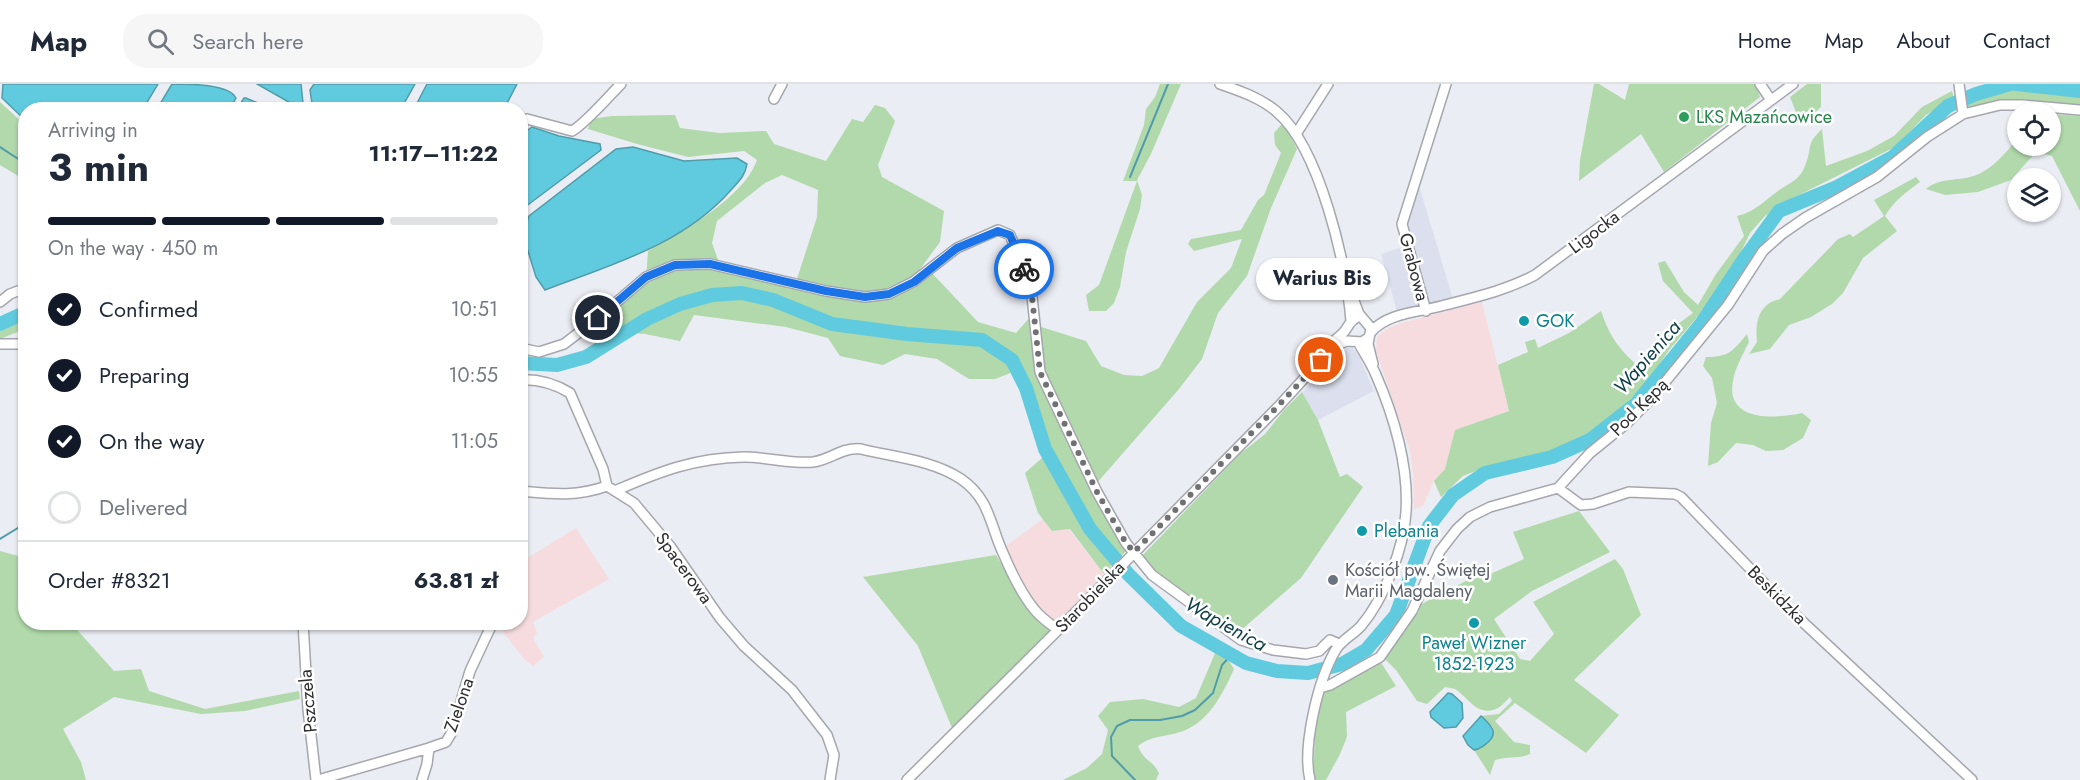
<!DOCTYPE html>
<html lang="en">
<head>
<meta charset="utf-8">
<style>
  body { margin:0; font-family:Jost,sans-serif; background:#f6f6f7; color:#1f2937; height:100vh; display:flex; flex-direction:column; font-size:22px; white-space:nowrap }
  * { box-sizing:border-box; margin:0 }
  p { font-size:20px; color:#747a83 }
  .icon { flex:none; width:33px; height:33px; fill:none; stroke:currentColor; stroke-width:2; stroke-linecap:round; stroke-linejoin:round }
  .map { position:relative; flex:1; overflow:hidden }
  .panel { position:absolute; left:18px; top:18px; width:510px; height:528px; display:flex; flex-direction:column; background:#fff; border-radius:24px; box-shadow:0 2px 4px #0004 }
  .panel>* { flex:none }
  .tools { position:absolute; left:2007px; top:18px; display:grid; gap:12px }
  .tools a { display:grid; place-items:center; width:54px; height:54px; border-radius:50%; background:#fff; box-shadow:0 2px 4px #0004; font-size:30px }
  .pin { position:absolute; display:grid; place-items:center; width:51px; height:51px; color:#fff; margin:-26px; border:3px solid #fff; border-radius:50%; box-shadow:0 2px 6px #0007 }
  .courier { position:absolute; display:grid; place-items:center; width:60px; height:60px; margin:-30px; border:4px solid #1a73e8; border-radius:50%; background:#fff; color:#222; box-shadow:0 2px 8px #0007 }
  .bubble { position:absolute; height:42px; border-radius:21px; background:#fff; box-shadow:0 2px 4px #0004; font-size:20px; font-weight:700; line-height:42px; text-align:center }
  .headline em { font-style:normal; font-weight:700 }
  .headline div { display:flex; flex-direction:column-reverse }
  .headline { display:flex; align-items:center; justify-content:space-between; height:102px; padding:0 30px }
  h1 { font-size:39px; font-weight:700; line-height:45px }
  .bar { display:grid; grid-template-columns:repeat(4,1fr); gap:9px 6px; align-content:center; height:72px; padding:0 30px }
  .bar i { height:8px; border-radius:4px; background:#e0e1e3 }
  .bar .active { background:#111827 }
  .bar p { grid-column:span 4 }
  .line { display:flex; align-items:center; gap:15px; padding:0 30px; border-top:2px solid #e0e1e3 }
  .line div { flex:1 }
  ol { padding:0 30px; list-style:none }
  li { display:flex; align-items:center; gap:18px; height:66px }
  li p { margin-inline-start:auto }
  li .icon { padding:6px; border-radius:50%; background:#111827; color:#fff; stroke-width:4 }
  li:last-child { color:#747a83 }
  li i { width:33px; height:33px; border:3px solid #e0e1e3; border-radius:50% }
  header { display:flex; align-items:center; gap:36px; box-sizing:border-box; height:84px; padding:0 30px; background:#fff; border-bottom:2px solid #e0e1e3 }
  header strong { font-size:28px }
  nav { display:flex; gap:33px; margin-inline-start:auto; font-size:21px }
  .search { width:420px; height:54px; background:#f6f6f7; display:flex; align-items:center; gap:15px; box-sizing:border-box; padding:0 21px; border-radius:24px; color:#747a83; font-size:22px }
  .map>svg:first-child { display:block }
  .built { fill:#dce0ee }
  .industrial { fill:#f6dcdf }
  .green { fill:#b1d9ab }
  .water { fill:#60cbde; stroke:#519caa; stroke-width:1.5 }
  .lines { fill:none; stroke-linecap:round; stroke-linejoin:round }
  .stream { stroke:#519caa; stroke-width:2 }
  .river { stroke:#60cbde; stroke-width:14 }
  .minor-casing { stroke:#a6a7ae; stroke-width:12 }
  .minor { stroke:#fff; stroke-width:9 }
  .done { stroke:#707175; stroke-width:6; stroke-dasharray:0 10.8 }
  .route { stroke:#1a73e8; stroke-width:8 }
  .leisure-dot { fill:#2e9e5b; stroke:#fff; stroke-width:2 }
  .culture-dot { fill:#0f9aa8; stroke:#fff; stroke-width:2 }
  .worship-dot { fill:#6b7280; stroke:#fff; stroke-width:2 }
  .labels { text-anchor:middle; stroke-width:5; stroke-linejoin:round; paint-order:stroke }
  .leisure-label { font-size:18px; fill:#27864d; stroke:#fff; text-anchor:start }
  .street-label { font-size:18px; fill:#2e2e31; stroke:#fff }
  .culture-label { font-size:18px; fill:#0d838f; stroke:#fff; text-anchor:start }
  .worship-label { font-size:18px; fill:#5b616d; stroke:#fff; text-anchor:start }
  .water-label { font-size:20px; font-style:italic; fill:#0c3e47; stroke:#fff }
</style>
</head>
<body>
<header>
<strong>Map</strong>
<div class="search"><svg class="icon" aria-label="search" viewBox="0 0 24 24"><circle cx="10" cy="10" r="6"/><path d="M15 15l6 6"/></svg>Search here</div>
<nav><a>Home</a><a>Map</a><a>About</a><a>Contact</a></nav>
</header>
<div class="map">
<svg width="2080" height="696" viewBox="0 0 2080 696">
  <rect width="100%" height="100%" fill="#ebedf4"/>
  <path class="built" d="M1418 98 1453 215 1428 222 1405 141Z
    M1406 162 1423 224 1397 228 1381 170Z
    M1347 264H1353L1359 272 1374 307 1318 336 1302 308Z"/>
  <path class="industrial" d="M1482 218 1509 327 1456 346 1445 385 1434 397 1423 422 1414 425 1413 390 1410 367 1376 267 1377 253 1386 245 1401 239Z
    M1043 435 1052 447 1069 445 1104 490 1056 541 1036 524 1003 464Z
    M576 444 609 495 533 538 537 549 533 554 544 573 533 582 524 575 496 539 520 538 521 478Z"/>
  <path class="green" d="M1160 0H1181L1151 70 1137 96 1142 111 1140 125 1126 168 1120 203 1114 219 1106 227H1089L1086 211 1099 201 1137 97H1123L1144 41 1146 25 1155 13Z
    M1594 0H1599L1625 16 1629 0H1755L1760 13 1664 88 1641 50 1579 97 1580 76Z
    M1807 0H1821V23L1801 41 1790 13Z
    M2013 2 2080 10V23L2029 16H2001L1968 23V16Z
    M1952 7 1954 14 1926 31 1895 63 1799 111 1765 132 1750 149 1738 174 1705 224 1669 266 1652 292 1629 317 1597 345 1563 364 1528 375 1488 382 1463 392 1441 413 1434 397 1445 385 1455 346 1509 327 1498 281 1528 268 1525 258 1535 255 1538 264 1569 249 1601 227C1610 253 1618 264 1638 282L1645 281 1661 255 1675 242 1693 229 1663 197 1658 179 1665 177 1684 208 1698 221 1716 190 1744 152 1737 132C1755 128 1764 117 1778 107 1789 99 1800 96 1805 82 1813 63 1805 61 1822 45L1826 82 1867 67 1894 52 1922 23Z
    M0 18 25 41V96L0 81Z
    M875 21 885 24 895 37 878 81 882 93 944 127 940 158 912 196 888 208 864 211 796 198 817 133 818 106 782 91 765 99 717 137 712 159 722 187C768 197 843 221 887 213 903 210 919 197 931 188L978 238 1016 249 1031 232 1035 254 1038 288 1094 411 1126 467 1104 490 1070 445 1052 447 1038 429 1025 389 1043 373 1013 288 995 295H969L937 275 905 270 883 281 840 272 828 254 786 243 694 231 680 257 645 250 589 246 646 196 648 167C681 148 744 114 757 76L744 67 688 73 637 60 588 45 591 35 612 32 675 31 680 44 719 49 766 47 774 60 826 77 852 35 863 38Z
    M2051 30 2080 32V127L2052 72 2036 68 2011 96 1978 108 1945 111 1926 105C1939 94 1954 97 1970 93 1989 89 2006 69 2017 55L2018 62H2050Z
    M1282 40 1290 51 1297 65 1271 124 1247 192 1218 229 1202 275 1179 305 1096 400 1041 287 1038 242 1086 257 1101 282 1124 291 1142 292 1159 284 1197 218 1231 184 1242 155 1194 167 1188 160 1191 155 1241 146 1258 116 1264 111 1281 69 1275 61 1274 49Z
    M1916 93 1920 98C1906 108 1894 117 1885 132L1897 147 1863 174 1843 209 1832 220 1811 233 1789 241 1770 265 1749 270 1757 258C1755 239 1758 220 1780 215L1838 155 1850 150 1853 153 1884 132 1874 116Z
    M25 233V245L0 255V244Z
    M1747 250 1749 258C1743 271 1735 283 1733 297 1725 338 1776 335 1802 329L1811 336 1803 354 1783 366 1766 367 1753 361 1736 359 1718 378 1708 382 1711 339 1717 319 1712 294 1703 282 1706 273C1729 273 1733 267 1747 250Z
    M1302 308 1318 336 1340 393 1347 390 1363 403 1301 494 1239 548C1204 528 1168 504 1141 473L1240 370 1265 350 1284 326Z
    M1579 427 1610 468 1532 507 1494 535 1520 575 1530 577 1554 550 1533 518 1615 475 1623 485 1641 531 1574 596 1619 631 1586 669 1515 619 1495 637 1514 658 1530 661V670C1518 675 1509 672 1495 676L1490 691 1474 666 1479 665 1492 655 1493 643 1481 632 1499 630 1512 617 1510 613C1506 617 1501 623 1496 625 1477 633 1467 612 1455 605 1452 604 1448 604 1445 603L1427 620 1417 617 1396 586 1384 574 1414 530 1419 528 1416 523 1485 487 1488 491 1524 475 1513 448Z
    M0 467 22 473 25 478 26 538 71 539 114 587 141 585 149 607 205 625 299 607 300 615 245 627 201 630 114 613 63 645 81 678 86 696H0Z
    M996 471 1032 530 1051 546 952 644 918 562 863 493Z
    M1216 567 1225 571 1234 585C1222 611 1208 641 1177 649 1163 653 1150 652 1138 662 1144 678 1152 675 1159 689L1156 696H1063L1087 684 1102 670 1108 646 1098 632 1110 618 1143 615 1179 623 1196 614Z
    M1380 577 1396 602 1346 628 1347 653 1340 670 1326 696H1313L1316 630 1322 609Z"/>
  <path class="water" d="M3 0H158L143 25 26 26 25 36 2 14Z
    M172 0C190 0 229 0 236 14L230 25H157Z
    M257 0H301L303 19 298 22 294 21Z
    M314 0H415L401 25 313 26 310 6Z
    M427 0H517L504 25H414Z
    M244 14H246L272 25H237Z
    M532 43 559 52 600 60 601 66 525 123 521 122V51Z
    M633 63 684 77 737 74 747 80C745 92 739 97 731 106 683 161 610 181 545 206L536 193 523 151 529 132 616 65Z
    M1448 609 1452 610 1462 619 1463 634 1456 643 1444 644 1431 633 1430 628Z
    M1481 632C1490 640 1500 649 1487 659 1482 663 1480 665 1474 666L1468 661 1463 652Z"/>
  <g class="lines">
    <path class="stream" d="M0 63 26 80
      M1130 93 1168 0
      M0 455 26 439
      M1135 696 1112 672 1111 653 1117 642 1130 636H1160L1182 632 1195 626 1213 609 1222 581 1232 570"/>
    <path class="river" d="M2016 0 2080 7
      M0 240 26 228
      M520 279 557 281 586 273 647 235 680 220 712 211 742 209 773 216 832 240 907 250 982 256 1012 276 1026 304 1045 365 1090 445 1129 491 1181 542 1246 579 1277 587 1308 589 1342 580 1366 566 1396 531 1429 442 1453 411 1485 389 1552 373 1590 356 1636 320 1701 240 1744 175 1779 127 1837 103 1893 73 1948 22 1976 10 2010 0"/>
    <defs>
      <path id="minor" d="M1220 0C1240 7 1261 14 1277 28 1320 64 1347 183 1351 237
        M1760 0 1771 16
        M1959 0 1963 30
        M774 15 782 0
        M520 36 527 35 572 47C585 40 609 12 621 0
        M1296 50 1328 0
        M1350 206 1359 230 1371 244 1368 260 1373 280
        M0 218 10 210 26 204
        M1426 227 1402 140 1446 0
        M1371 248C1388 228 1422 228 1445 221 1476 213 1507 206 1535 191L1793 0
        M0 260H26
        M520 264 539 268 564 260 598 234 646 193 675 181 710 180 826 207 865 213 889 210 913 198 957 164 998 146 1010 151 1031 203 1040 288 1097 408 1126 459 1152 491 1241 556 1273 566 1306 570 1319 567 1330 556 1339 560
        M1323 269C1328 260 1335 257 1342 250 1348 245 1348 238 1356 234
        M520 296C538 295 555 300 570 309L603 385 607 402 634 419 670 462 720 534 744 562 792 606 827 651 834 671 830 696
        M1558 404 1581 421 1593 420 1629 408 1675 410 1681 413 1789 525 1972 696
        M617 406C661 387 695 374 744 373 767 373 790 380 813 378 830 376 842 363 861 365 893 373 933 376 961 395 990 415 990 441 1003 469 1011 488 1021 509 1034 525 1040 533 1050 540 1058 546
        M520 407C553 410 576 413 607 402
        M303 538 308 625 316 696
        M1320 604 1330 601 1380 573 1412 527 1440 467 1457 445 1470 433 1490 423 1558 404 1590 369 1627 339 1652 314 1728 221 1763 167 1782 150 1805 134 1877 93 1927 53 1963 30 2000 21H2023L2080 26
        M318 696 429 664
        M422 696 427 680 429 664 446 658 452 648 470 587 493 538
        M907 696 1058 546 1278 323 1321 276 1339 260 1347 257 1362 258 1368 254
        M1310 696C1302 663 1318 597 1335 567 1341 556 1353 551 1361 542 1384 515 1404 464 1406 428 1409 383 1394 332 1376 291 1371 279 1364 269 1358 258"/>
    </defs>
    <use href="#minor" class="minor-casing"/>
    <use href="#minor" class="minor"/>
  </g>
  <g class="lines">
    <path class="done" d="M1024 185 1031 203 1040 288 1097 408 1126 459 1134 468 1278 322 1321 276"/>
    <path class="route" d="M598 234 646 193 675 181 710 180 826 207 865 213 889 210 914 198 957 164 998 147 1010 151 1024 185"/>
  </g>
  <circle class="leisure-dot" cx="1684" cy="33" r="6"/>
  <g class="culture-dot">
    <circle cx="1524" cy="237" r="6"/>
    <circle cx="1362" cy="447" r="6"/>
    <circle cx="1474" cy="539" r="6"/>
  </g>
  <circle class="worship-dot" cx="1333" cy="496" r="6"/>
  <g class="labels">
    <g class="leisure-label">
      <text x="1696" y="39">LKS Mazańcowice</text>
    </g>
    <g class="street-label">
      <text transform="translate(1594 148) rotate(-37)" y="6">Ligocka</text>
      <text transform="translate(1414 183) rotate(75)" y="6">Grabowa</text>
      <text transform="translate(1639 323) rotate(-45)" y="6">Pod Kępą</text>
      <text transform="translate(684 484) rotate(54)" y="6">Spacerowa</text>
      <text transform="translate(1777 511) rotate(45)" y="6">Beskidzka</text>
      <text transform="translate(1090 513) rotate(-46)" y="6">Starobielska</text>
      <text transform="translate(308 617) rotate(-95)" y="6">Pszczela</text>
      <text transform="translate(459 621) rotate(-71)" y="6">Zielona</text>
    </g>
    <g class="culture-label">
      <text x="1536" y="243">GOK</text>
      <text x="1374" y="453">Plebania</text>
      <text x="1474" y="565" text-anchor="middle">Paweł Wizner<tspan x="1474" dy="21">1852-1923</tspan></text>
    </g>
    <g class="worship-label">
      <text x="1345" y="492">Kościół pw. Świętej<tspan x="1345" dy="21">Marii Magdaleny</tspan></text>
    </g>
    <g class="water-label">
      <text transform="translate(1647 273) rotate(-49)" y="7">Wapienica</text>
      <text transform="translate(1226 540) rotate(29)" y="7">Wapienica</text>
    </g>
  </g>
</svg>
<div class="tools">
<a><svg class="icon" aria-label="locate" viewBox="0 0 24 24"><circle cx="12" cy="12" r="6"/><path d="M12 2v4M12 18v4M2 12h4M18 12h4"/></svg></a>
<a><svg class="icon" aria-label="layers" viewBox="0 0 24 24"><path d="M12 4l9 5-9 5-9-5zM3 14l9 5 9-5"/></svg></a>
</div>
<div class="pin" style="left:1321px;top:276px;background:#ea580c"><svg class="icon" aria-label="bag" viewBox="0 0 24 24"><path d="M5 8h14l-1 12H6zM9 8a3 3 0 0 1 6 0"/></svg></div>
<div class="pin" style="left:598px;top:234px;background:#1f2937"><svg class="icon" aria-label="home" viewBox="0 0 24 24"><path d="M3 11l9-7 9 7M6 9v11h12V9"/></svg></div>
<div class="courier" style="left:1024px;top:185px"><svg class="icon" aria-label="bike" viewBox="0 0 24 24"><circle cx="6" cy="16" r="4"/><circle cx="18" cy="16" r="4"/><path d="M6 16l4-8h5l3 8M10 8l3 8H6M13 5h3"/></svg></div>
<div class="bubble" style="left:1256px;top:174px;width:132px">Warius Bis</div>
<section class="panel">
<div class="headline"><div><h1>3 min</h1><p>Arriving in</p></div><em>11:17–11:22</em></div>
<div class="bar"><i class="active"></i><i class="active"></i><i class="active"></i><i></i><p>On the way · 450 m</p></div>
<ol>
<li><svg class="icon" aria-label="check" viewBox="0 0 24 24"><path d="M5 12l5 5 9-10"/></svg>Confirmed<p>10:51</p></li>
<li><svg class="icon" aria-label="check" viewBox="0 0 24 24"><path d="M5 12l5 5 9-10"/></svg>Preparing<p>10:55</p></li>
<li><svg class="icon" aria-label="check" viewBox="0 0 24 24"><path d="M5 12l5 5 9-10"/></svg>On the way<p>11:05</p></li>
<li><i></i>Delivered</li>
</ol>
<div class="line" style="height:78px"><div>Order #8321</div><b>63.81 zł</b></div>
</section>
</div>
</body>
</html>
